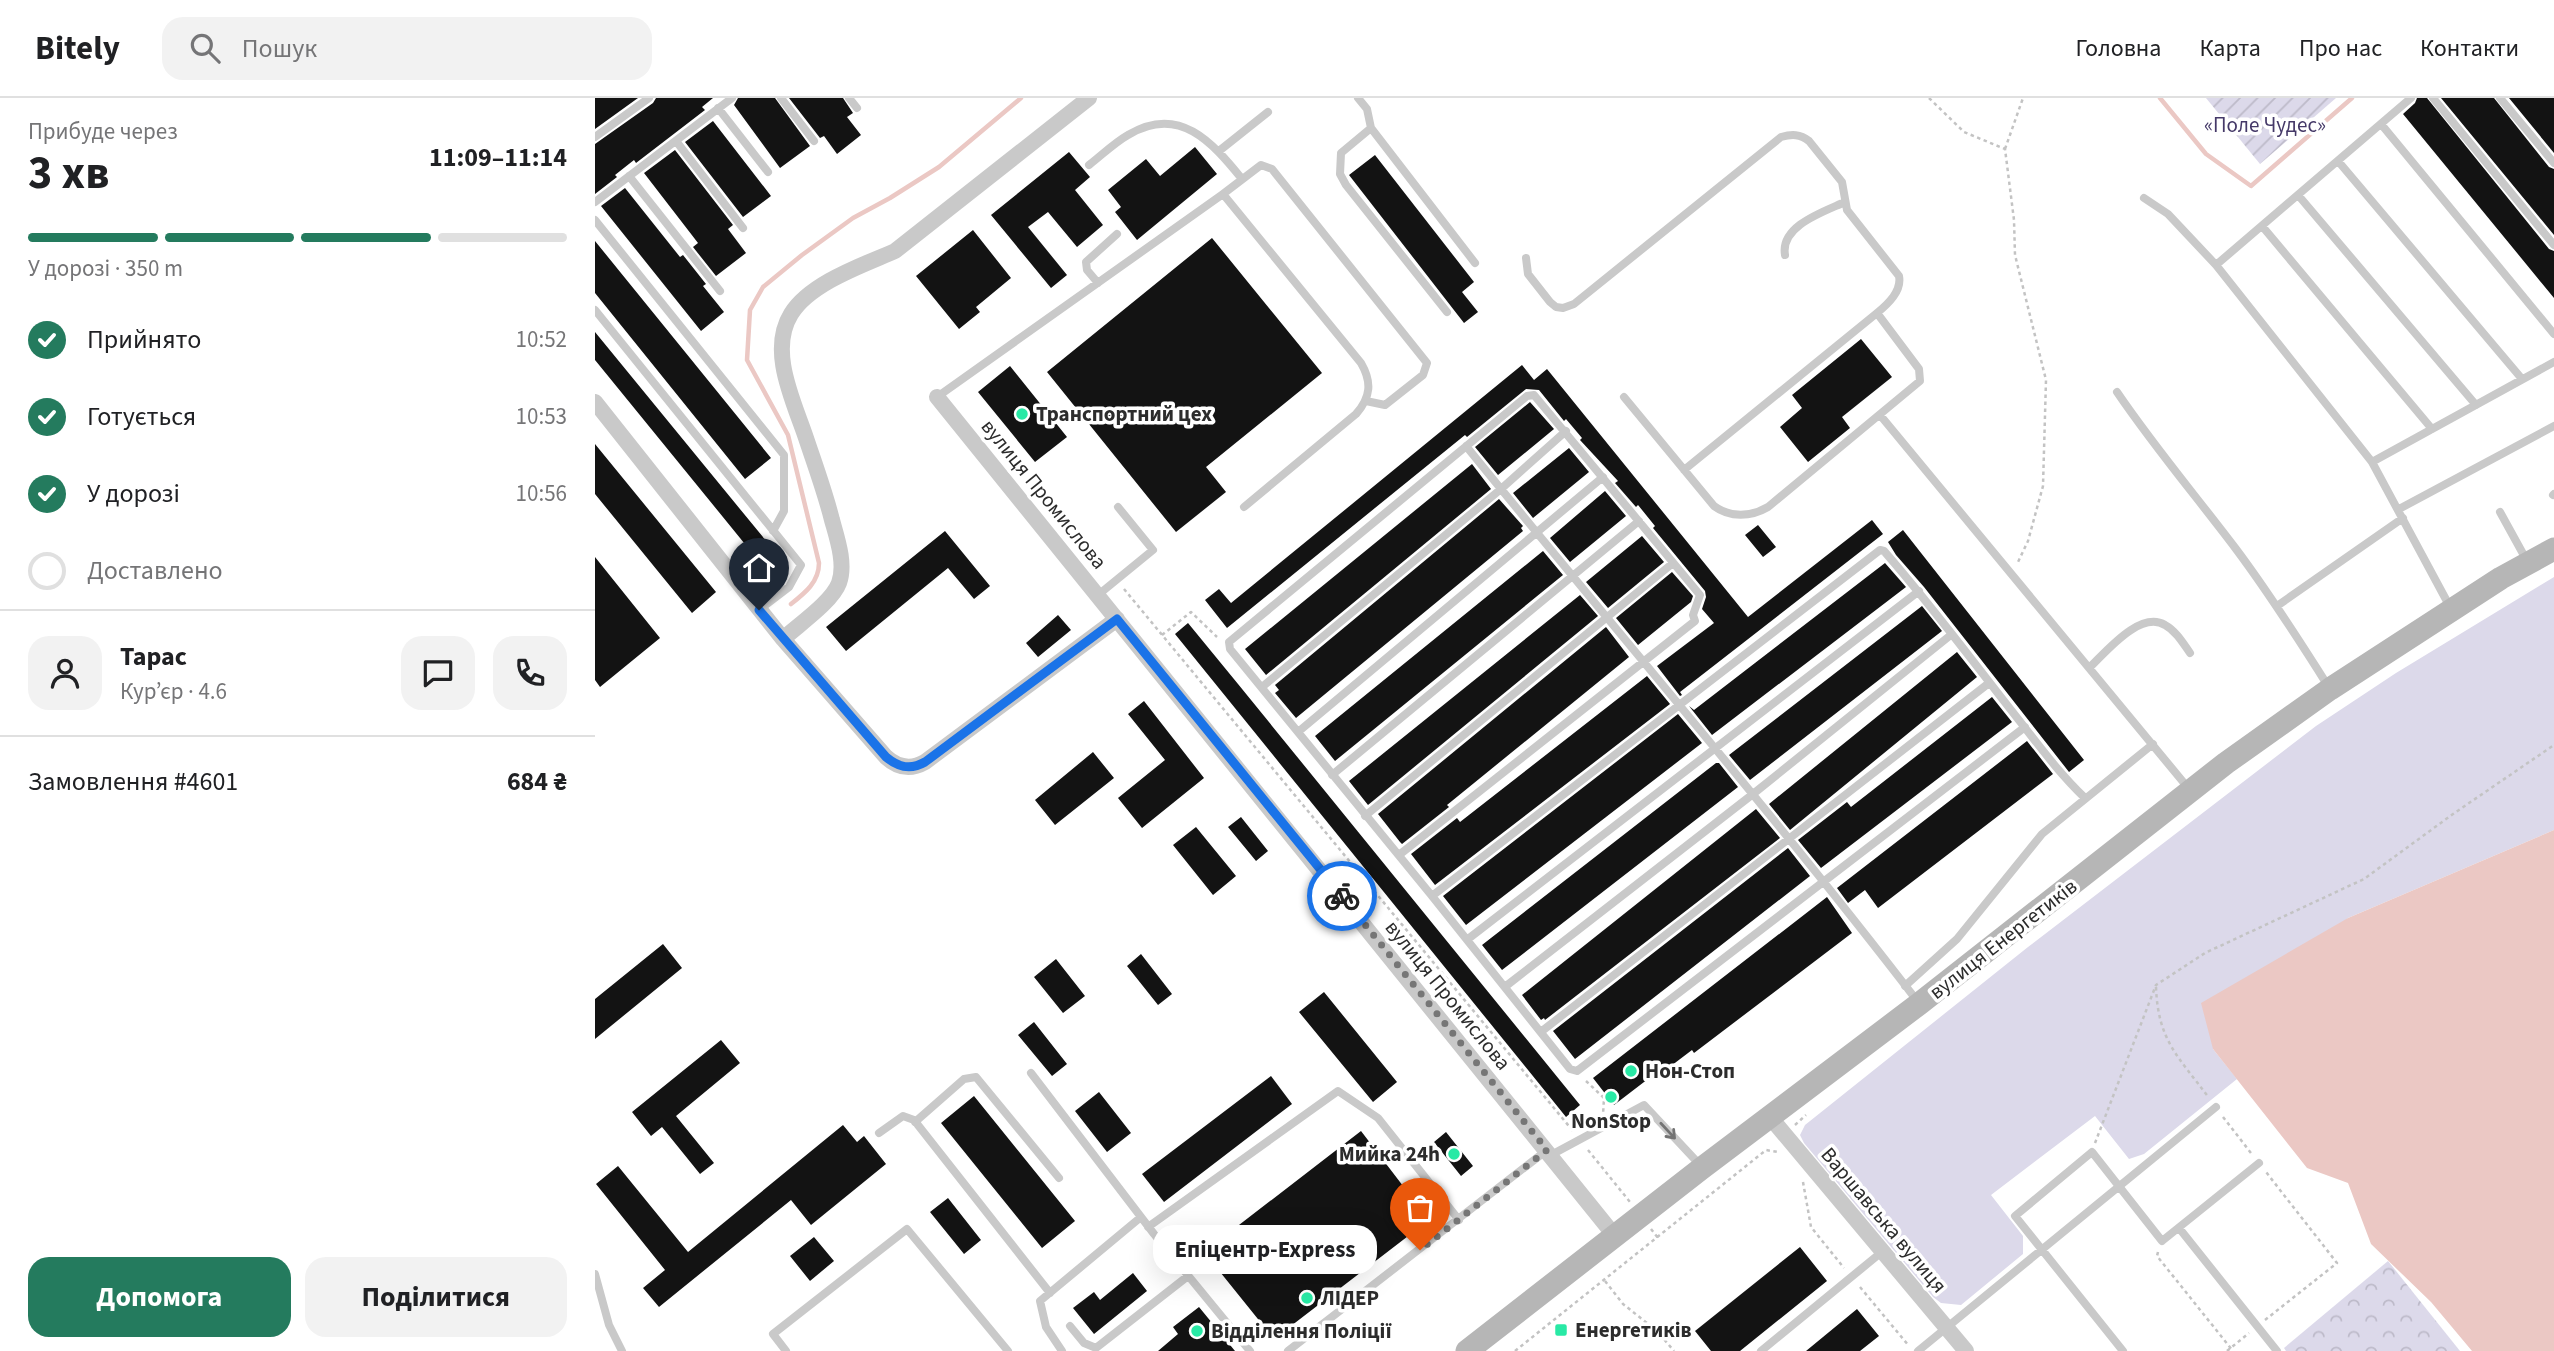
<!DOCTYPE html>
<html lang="uk">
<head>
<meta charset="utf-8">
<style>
  body { margin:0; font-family:"Source Sans 3",sans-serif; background:#f2f2f2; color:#202124; height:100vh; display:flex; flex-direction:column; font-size:26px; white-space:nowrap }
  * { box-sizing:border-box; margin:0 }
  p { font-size:23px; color:#757577 }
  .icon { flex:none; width:38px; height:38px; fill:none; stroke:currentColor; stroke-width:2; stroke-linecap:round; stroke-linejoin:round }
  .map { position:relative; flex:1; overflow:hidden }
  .drawer { display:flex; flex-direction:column; background:#fff; width:595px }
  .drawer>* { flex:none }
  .pin { position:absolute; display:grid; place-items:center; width:60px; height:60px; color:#fff; margin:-72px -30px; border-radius:50% 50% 50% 0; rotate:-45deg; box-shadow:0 0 7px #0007 }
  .pin .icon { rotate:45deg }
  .courier { position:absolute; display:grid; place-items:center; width:70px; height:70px; margin:-35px; border:5px solid #1a73e8; border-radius:50%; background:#fff; color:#222; box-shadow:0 2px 9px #0007 }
  .bubble { position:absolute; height:49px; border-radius:21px; background:#fff; box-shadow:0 7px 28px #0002; font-size:23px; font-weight:700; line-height:49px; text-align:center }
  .head em { font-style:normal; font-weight:700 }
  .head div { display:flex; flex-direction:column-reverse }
  .head { display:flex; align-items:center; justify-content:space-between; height:119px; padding:0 28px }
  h1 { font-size:46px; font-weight:700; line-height:52px }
  .bar { display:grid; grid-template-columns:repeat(4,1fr); gap:10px 7px; align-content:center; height:84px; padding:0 28px }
  .bar i { height:9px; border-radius:5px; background:#e0e0e0 }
  .bar .active { background:#247b5e }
  .bar p { grid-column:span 4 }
  .line { display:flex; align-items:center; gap:18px; padding:0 28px; border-top:2px solid #e0e0e0 }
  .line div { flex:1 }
  .round { display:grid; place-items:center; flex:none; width:74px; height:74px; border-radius:21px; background:#f2f2f2 }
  ol { padding:0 28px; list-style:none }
  li { display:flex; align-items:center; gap:21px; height:77px }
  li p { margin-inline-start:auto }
  li .icon { padding:7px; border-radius:50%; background:#247b5e; color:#fff; stroke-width:4 }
  li:last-child { color:#757577 }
  li i { width:38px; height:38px; border:4px solid #e0e0e0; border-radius:50% }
  .button { display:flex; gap:14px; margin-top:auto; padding:14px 28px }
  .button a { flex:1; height:80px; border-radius:21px; background:#247b5e; color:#fff; font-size:28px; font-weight:700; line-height:80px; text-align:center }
  .button a+a { background:#f2f2f2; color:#202124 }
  header { display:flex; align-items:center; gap:42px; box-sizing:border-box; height:98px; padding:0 35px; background:#fff; border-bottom:2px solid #e0e0e0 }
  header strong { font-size:33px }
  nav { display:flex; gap:38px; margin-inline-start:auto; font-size:24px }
  .search { width:490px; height:63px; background:#f2f2f2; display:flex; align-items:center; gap:18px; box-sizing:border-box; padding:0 24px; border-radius:21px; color:#757577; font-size:26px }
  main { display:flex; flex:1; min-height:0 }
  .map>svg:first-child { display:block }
  .grass { fill:#dcd9ea }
  .park { fill:url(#park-crowns) }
  .garden { fill:url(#garden-furrows) }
  .water { fill:#ebc8c4 }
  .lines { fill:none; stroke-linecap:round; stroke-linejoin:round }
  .stream { stroke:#ebc8c4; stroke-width:4.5 }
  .building { fill:#131313 }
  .path { stroke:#c3c3c3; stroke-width:2.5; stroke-dasharray:3.5 3.5; stroke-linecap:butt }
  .service { stroke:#c9c9c9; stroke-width:8 }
  .minor { stroke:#c9c9c9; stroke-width:16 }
  .secondary { stroke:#b6b6b6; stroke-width:23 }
  .oneway { stroke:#737373 }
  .done { stroke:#767676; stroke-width:7; stroke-dasharray:0 12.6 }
  .route { stroke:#1a73e8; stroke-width:9 }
  .poi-dot { fill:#28e9a5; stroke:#fff; stroke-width:2.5 }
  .labels { text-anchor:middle; stroke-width:7; stroke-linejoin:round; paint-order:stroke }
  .park-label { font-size:21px; fill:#453968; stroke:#fff }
  .poi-label { font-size:21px; font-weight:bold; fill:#2c2c2c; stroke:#fff; text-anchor:start }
  .street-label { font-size:21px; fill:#2c2c2c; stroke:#fff }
</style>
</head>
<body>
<header>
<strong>Bitely</strong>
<div class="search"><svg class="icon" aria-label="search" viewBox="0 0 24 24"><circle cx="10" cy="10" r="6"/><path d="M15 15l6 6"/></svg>Пошук</div>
<nav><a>Головна</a><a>Карта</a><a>Про нас</a><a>Контакти</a></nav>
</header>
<main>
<section class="drawer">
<div class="head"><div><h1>3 хв</h1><p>Прибуде через</p></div><em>11:09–11:14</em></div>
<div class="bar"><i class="active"></i><i class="active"></i><i class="active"></i><i></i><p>У дорозі · 350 m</p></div>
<ol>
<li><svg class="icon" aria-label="check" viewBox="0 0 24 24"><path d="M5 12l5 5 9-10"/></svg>Прийнято<p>10:52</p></li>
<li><svg class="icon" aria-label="check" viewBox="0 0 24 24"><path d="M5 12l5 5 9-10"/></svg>Готується<p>10:53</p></li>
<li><svg class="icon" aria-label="check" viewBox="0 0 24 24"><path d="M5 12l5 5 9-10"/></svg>У дорозі<p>10:56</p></li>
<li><i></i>Доставлено</li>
</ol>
<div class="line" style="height:126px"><a class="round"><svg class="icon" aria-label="person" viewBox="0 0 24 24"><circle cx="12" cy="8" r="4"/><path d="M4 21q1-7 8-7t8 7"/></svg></a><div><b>Тарас</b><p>Кур’єр · 4.6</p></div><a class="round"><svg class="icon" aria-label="chat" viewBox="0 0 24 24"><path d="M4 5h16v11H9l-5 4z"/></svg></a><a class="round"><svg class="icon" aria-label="phone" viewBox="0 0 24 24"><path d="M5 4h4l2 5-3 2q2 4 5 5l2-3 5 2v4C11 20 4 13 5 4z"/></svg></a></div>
<div class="line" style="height:91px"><div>Замовлення #4601</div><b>684 ₴</b></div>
<div class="button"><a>Допомога</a><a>Поділитися</a></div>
</section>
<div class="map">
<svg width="1959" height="1253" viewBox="0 0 1959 1253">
  <defs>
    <pattern id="park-crowns" width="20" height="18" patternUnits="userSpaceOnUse" patternTransform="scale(1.75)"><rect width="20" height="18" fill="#dcd9ea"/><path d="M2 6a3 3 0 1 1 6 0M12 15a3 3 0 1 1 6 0" fill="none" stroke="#bdbac9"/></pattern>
    <pattern id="garden-furrows" width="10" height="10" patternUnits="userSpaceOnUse" patternTransform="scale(1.75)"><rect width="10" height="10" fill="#dcd9ea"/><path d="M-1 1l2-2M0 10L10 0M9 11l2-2" fill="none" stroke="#bdbac9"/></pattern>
  </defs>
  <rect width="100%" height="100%" fill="#fff"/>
  <path class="grass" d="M1959 479V732L1753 820 1618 951 1642 981 1549 1056 1534 1061 1500 1018 1396 1097 1428 1138V1156L1366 1207 1346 1205 1338 1199 1209 1045 1205 1037 1210 1027 1433 849 1721 628 1801 575Z"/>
  <path class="park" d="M1793 1163 1865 1253H1691L1689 1250Z"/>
  <path class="garden" d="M1611 0H1741L1665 66Z"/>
  <path class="water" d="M1959 732V1253H1877L1836 1204 1776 1146 1753 1085 1712 1070 1618 951 1606 905 1753 820Z"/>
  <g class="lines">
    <path class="stream" d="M1565 0 1611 56 1656 88 1757 0
      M196 506C210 495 224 484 224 465L193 337 152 262 155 212 168 189 207 157 258 120 295 100 344 69 426 0"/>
  </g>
  <path class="building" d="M0 0H43L0 31Z
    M61 0H118L107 9 110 12 41 65 39 62 20 77 22 79 0 96V46L58 5Z
    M143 0H180L215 48 185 70 139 7Z
    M194 0H248L258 15 252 19 266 37 242 56 229 38 225 40Z
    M1822 0H1832L1954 151 1959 153V200L1808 16 1820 5Z
    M1846 0H1899L1954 69 1959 71V137Z
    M1914 0H1959V55Z
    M118 23 176 98 148 119 90 44Z
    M600 49 622 76 542 142 520 114 526 109 513 92 551 61 565 78Z
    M80 52 138 127 133 131 151 155 121 178 98 149 103 145 49 75Z
    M474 54 495 79 480 92 508 127 482 149 453 114 433 129 472 177 456 190 396 117Z
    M780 57 879 184 867 194 883 214 869 225 754 77Z
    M30 90 85 159 88 157 111 186 108 188 129 214 106 233 6 108Z
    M378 132 416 180 381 209 385 214 364 231 321 178Z
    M617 140 727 275 611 369 631 394 581 434 452 274Z
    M0 143 176 360 150 381 0 195Z
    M0 234 190 466 176 478 0 262Z
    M1266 241 1297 279 1247 319 1255 330 1213 364 1185 329 1207 310 1197 297Z
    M927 267 939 282 952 271 1153 519 1277 422 1288 436 1085 594 1087 597 1085 598 1062 568 1119 525 1107 511 1111 499 1110 493 1058 430 1060 428 1043 407 1041 409 1020 385 1023 383 985 342 987 340 971 321 969 323 944 292 931 291 872 339 870 337 632 530 610 502 624 491 636 505Z
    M415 268 472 339 440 364 383 294Z
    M935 304 959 331 903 377 880 349Z
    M0 346 121 494 97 515 0 396Z
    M974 350 994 374 938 420 918 395Z
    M877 366 896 391 671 577 650 551Z
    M1010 393 1031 418 975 464 955 440Z
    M904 401 928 428 926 430 928 433 701 620 680 595 684 592 680 587Z
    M1163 427 1181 449 1168 459 1150 437Z
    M1308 432 1489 662 1474 674 1329 489 1301 457 1293 444Z
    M350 433 395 488 379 501 353 470 251 553 231 529Z
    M1047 438 1069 464 1013 510 991 484Z
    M948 453 968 477 740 663 720 638Z
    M0 459 65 540 5 589 0 582Z
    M1290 465 1311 489 1117 637 1094 608 1099 612Z
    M1077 474 1098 498 1096 504 1043 547 1021 520Z
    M985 497 1003 518 773 707 754 683Z
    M1327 508 1347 533 1155 682 1134 657Z
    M463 517 476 532 443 559 431 545Z
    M593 525 643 586 985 1007 971 1019 580 536Z
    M1011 529 1034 559 852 707 854 709 807 746 805 744 783 716Z
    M1362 554 1382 579 1195 732 1174 706Z
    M1052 578 1075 606 840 787 816 756 862 720 865 724Z
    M1397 599 1417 624 1226 770 1203 742 1252 704 1256 709Z
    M549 603 609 680 547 730 523 700 570 662 533 616Z
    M1083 616 1107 645 871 827 848 798Z
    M1432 643 1458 676 1283 810 1270 792 1253 805 1242 790Z
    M498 654 519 680 460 727 440 702Z
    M1121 665H1124L1143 689 907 872 887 847Z
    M1161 711 1185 740 950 922 949 920 946 922 927 897Z
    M646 719 673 753 661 763 633 729Z
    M601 729 641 778 618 797 578 747Z
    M1193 750 1215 778 980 961 958 933Z
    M1232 799 1257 835 1099 955 1097 952 1068 974 1066 971 1019 1007 998 980Z
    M68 846 87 870 0 941V901Z
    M546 856 577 896 563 907 532 868Z
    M461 861 490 898 468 915 439 879Z
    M729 894 802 984 778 1004 704 914Z
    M439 924 472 966 457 978 423 937Z
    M126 942 145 965 81 1018 119 1065 105 1076 67 1029 56 1038 37 1014Z
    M676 978 697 1006 569 1104 547 1076Z
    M504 994 536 1035 512 1054 480 1013Z
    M379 998 480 1123 447 1150 346 1025Z
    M248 1027 262 1044 269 1038 291 1066 216 1127 196 1102 64 1209 48 1190 70 1172 1 1086 23 1068 93 1154Z
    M766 1033 834 1122 679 1241 609 1154Z
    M851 1034 878 1068 866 1078 839 1044Z
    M353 1100 386 1142 369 1156 335 1114Z
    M219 1139 239 1163 215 1183 195 1158Z
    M1205 1149 1232 1183 1145 1253H1116L1100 1233Z
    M538 1175 552 1193 499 1236 478 1210 499 1194 505 1202Z
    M604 1209 640 1253H563L583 1236 578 1229Z
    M1262 1211 1284 1238 1265 1253H1211Z"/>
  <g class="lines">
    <path class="path" d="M1334 0 1369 34 1410 51 1419 122 1420 157 1451 282 1448 388 1433 443 1423 464
      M1410 51 1428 0
      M529 491 978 1033
      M567 537 596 514 622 539
      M1561 889C1563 943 1583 958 1614 1000
      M991 983 1009 1000 1008 1017
      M1628 1019 1656 1055
      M1200 1027 1211 1017
      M1500 1045 1561 887 1610 855 1769 781 1858 716 1959 647
      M993 1052 1035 1104
      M1208 1084 1216 1129 1249 1170
      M1056 1131 1063 1140
      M1563 1154 1562 1158 1638 1253
      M1010 1183 1028 1206 1062 1233 1079 1253
      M1265 1189 1314 1248
      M1670 1222 1742 1165 1671 1074
      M920 1253 1171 1052 1183 1054
      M1632 1253 1654 1235"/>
    <path class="service" d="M186 0 219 43
      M254 0 262 10
      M763 0 772 11 776 30 880 165
      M1838 0 1959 147
      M1905 0 1959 65
      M123 10 173 74
      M1786 26 1959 236
      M776 30 746 55 745 76 751 87 852 214
      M0 39 54 0
      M81 43 148 130
      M624 53 673 14
      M1743 63 1927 281
      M494 67C507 57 519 45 533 37 584 6 617 44 647 81
      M34 78 125 193
      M1703 97 1881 307
      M1549 100 1573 116 1621 167 1777 364 1855 509
      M0 104 137 0
      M0 122 189 357V413L178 433
      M1667 128 1837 331
      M1190 157C1185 128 1228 114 1250 104
      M931 160 933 176 955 204 961 209 968 210 979 206 1186 39C1197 36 1205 36 1214 43L1247 84 1252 112 1304 178C1307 193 1293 206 1282 215L1089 372
      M1621 167 1816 0
      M503 185 492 172 491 164 522 136
      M0 212 206 467 194 489 164 512
      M1522 294C1560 350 1601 398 1641 451 1674 495 1704 542 1733 588
      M342 299 628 96
      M1029 299 1119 408C1135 420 1156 419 1173 409L1325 283 1324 271 1282 215
      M1285 317 1594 691
      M871 348C1021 533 1177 714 1323 904
      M1777 364 1959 264
      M1958 397 1959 396
      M649 409 761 316C776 299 777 284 766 265L628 96 666 67 677 71 832 265 828 277 790 307 771 303
      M1804 411 1959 328
      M1905 414 1932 463
      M503 497 558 452 523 409
      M1682 508 1808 420
      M1494 570C1511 554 1545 512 1570 527 1581 533 1588 545 1595 555
      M667 589 906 391 971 333
      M1430 629 982 973 975 971 837 798 1285 452 1289 453C1338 509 1381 568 1427 626 1448 653 1466 677 1490 700
      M703 634 1008 379
      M737 677 1044 423
      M770 718 1078 465
      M804 757 1100 523 1098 517 1105 497 939 297 932 298 634 544 635 551 837 798
      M873 841 1324 493
      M911 888 1158 696 1357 536
      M1310 888 1362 841 1447 736 1558 646
      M947 933 1394 585
      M436 975 559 1136 655 1253
      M320 1024 369 981 381 979 464 1080
      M284 1035 308 1018 319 1022 455 1195
      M956 1057 1049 1007 1106 1068
      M553 1129 743 993 783 1020 864 1122
      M1584 1130 1682 1253
      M0 1176 14 1227 27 1253
      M475 1228 489 1245 501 1250 593 1178
      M191 1253 178 1236 312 1131 413 1253
      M467 1253 451 1229 445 1203 546 1119
      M693 1253 952 1052
      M1166 1253 1288 1153
      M1323 1253 1621 1009
      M1528 1253 1420 1118 1497 1054 1567 1143 1664 1065"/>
    <path class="minor" d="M342 299 1019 1137
      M0 304 188 541 291 659C303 670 316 672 330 664L522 521
      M188 541C203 527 237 504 244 485 251 466 242 440 237 422 230 394 220 367 211 340 199 304 173 253 196 216 215 185 268 167 300 153L494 0
      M1175 1019 1371 1253"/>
    <path class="secondary" d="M872 1253 1107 1070 1324 906 1631 665 1735 591 1906 480 1959 451"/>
  </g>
  <defs><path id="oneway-shaft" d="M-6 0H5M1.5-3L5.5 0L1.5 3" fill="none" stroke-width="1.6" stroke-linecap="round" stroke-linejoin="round" transform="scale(1.75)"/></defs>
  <use class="oneway" href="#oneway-shaft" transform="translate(1073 1033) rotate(47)"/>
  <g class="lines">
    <path class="done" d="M747 798 952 1052 825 1152"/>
    <path class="route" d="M164 512 291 659C304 670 316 672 330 664L522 521 747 798"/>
  </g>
  <g class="poi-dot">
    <circle cx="427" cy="316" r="7"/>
    <circle cx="1036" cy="973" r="7"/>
    <circle cx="1016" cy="999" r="7"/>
    <circle cx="859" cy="1056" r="7"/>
    <circle cx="712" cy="1200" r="7"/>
    <rect x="959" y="1225" width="14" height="14" rx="3.5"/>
    <circle cx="602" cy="1233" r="7"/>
  </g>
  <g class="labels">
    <g class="park-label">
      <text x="1670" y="34">«Поле Чудес»</text>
    </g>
    <g class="poi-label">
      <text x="441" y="323">Транспортний цех</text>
      <text x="1050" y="980">Нон-Стоп</text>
      <text x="1016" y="1030" text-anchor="middle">NonStop</text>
      <text x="845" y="1063" text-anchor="end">Мийка 24һ</text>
      <text x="726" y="1207">ЛІДЕР</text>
      <text x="980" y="1239">Енергетиків</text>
      <text x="616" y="1240">Відділення Поліції</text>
    </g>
    <g class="street-label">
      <text transform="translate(449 396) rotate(51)" y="7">вулиця Промислова</text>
      <text transform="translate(1408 841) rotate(-38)" y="7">вулиця Енергетиків</text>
      <text transform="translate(853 897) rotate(51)" y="7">вулиця Промислова</text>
      <text transform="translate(1289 1122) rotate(50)" y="7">Варшавська вулиця</text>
    </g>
  </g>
</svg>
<div class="pin" style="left:825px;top:1152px;background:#ea580c"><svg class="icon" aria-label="bag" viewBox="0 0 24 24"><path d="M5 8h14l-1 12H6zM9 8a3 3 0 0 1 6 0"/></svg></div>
<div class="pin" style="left:164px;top:512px;background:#1f2937"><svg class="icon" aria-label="home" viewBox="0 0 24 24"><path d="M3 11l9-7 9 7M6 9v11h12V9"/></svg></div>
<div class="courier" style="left:747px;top:798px"><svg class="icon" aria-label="bike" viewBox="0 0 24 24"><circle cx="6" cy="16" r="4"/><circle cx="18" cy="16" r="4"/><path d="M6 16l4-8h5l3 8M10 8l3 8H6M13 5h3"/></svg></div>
<div class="bubble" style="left:558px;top:1127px;width:224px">Епіцентр-Express</div>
</div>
</main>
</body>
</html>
